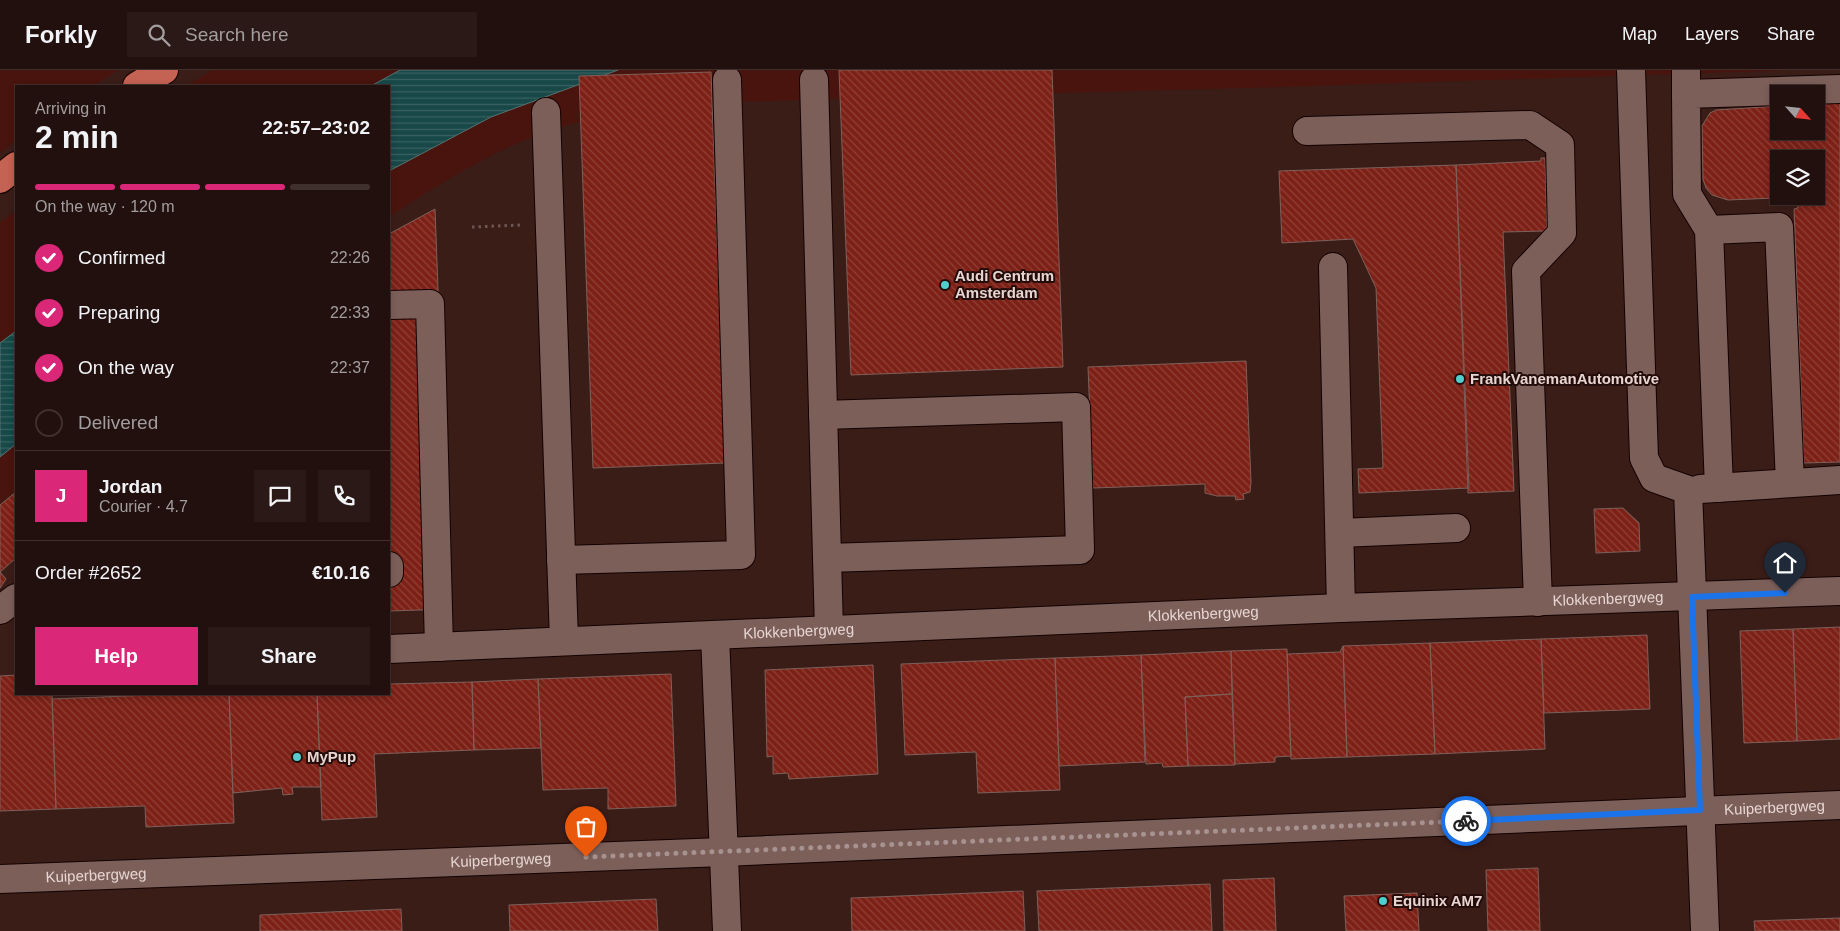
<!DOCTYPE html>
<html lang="en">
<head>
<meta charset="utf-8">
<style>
  body { margin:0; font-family:Arial,sans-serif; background:#2a1917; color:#f1f3f6; height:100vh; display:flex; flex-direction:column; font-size:19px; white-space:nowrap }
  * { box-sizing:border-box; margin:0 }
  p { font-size:16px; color:#a29d9e }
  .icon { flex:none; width:28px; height:28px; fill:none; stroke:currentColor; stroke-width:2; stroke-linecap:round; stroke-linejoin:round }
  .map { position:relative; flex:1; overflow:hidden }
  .drawer { position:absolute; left:15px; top:15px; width:375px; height:610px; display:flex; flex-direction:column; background:#22100e; border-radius:0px; box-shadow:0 2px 8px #0003,0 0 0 1px #3f302e }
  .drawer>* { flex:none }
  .needle { width:32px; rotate:117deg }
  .buttons { position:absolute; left:1770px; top:15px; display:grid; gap:10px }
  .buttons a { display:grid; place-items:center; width:55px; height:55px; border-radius:0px; background:#22100e; box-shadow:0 2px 8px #0003,0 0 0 1px #3f302e; font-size:25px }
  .pin { position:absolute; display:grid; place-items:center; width:42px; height:42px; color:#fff; margin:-51px -21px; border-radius:50% 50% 50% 0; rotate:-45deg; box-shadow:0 0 5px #0007 }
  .pin .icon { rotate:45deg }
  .courier { position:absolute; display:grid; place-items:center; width:50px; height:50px; margin:-25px; border:4px solid #1a73e8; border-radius:50%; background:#fff; color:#222; box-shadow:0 1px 6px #0007 }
  .overview em { font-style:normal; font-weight:600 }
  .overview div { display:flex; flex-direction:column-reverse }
  .overview { display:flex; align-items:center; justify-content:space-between; height:85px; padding:0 20px }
  h1 { font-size:32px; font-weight:600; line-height:38px }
  .bar { display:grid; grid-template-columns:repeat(4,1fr); gap:8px 5px; align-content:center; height:60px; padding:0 20px }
  .bar i { height:6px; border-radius:4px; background:#3f302e }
  .bar .on { background:#db2777 }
  .bar p { grid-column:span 4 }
  .line { display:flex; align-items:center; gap:12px; padding:0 20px; border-top:1px solid #3f302e }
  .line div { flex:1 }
  .round { display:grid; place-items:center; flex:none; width:52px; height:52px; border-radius:0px; background:#2a1917 }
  ol { padding:0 20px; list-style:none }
  li { display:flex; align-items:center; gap:15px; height:55px }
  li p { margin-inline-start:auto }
  li .icon { padding:5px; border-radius:50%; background:#db2777; color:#fff; stroke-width:4 }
  li:last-child { color:#a29d9e }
  li i { width:28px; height:28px; border:2px solid #3f302e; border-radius:50% }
  .action { display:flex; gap:10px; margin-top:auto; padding:10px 20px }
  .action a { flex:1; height:58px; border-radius:0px; background:#db2777; color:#fff; font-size:20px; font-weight:600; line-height:58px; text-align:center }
  .action a+a { background:#2a1917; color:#f1f3f6 }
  header { display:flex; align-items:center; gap:30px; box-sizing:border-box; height:70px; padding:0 25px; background:#22100e; border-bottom:1px solid #3f302e }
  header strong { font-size:24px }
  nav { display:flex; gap:28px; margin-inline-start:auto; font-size:18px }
  .search { width:350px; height:45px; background:#2a1917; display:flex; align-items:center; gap:12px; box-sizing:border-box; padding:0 18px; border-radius:0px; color:#a29d9e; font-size:19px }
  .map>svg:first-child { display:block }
  .built { fill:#3b1d18; fill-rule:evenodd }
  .green { fill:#49140d }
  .water { fill:url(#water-rules); stroke:#567271 }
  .building { fill:url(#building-back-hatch); stroke:#7e605a; fill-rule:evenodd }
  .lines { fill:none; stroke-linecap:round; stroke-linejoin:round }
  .minor-casing { stroke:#140201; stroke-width:30 }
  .highway-casing { stroke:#140201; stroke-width:30 }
  .path { stroke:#6d5754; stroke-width:3; stroke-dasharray:2.5 4; stroke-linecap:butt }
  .minor { stroke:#7d5f5a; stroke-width:28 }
  .highway { stroke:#c46253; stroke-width:28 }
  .done { stroke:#a6928e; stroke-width:5; stroke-dasharray:0 9 }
  .route { stroke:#1a73e8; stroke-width:6 }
  .poi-dot { fill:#52cdcd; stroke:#230c09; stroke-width:2 }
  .labels { text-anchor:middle; stroke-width:4; stroke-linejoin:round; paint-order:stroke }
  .poi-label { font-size:15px; font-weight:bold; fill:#e6d5d1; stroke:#230c09; text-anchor:start }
  .street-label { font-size:15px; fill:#e6d5d1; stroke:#230c09 }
</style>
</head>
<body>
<header>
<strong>Forkly</strong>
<div class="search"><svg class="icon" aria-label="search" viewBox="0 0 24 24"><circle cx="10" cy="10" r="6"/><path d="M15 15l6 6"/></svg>Search here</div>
<nav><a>Map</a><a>Layers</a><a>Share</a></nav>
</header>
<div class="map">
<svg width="1840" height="861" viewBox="0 0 1840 861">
  <defs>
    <pattern id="water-rules" width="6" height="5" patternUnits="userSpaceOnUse" patternTransform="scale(1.25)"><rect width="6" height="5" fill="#184848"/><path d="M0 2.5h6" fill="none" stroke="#3a6261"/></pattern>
    <pattern id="building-back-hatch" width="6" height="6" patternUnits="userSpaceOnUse" patternTransform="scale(1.25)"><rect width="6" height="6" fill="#7d2117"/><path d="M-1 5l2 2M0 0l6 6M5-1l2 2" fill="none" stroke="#8f4038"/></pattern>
  </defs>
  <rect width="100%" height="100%" fill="#2e1512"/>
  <path class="built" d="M0 0H1840V861H0ZM16 16H389V624H16ZM1779 24H1816V61H1779ZM1779 89H1816V126H1779Z"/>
  <path class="green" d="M0 0H119L93 16H16V70L0 83Z
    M212 0H400L371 16H187Z
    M618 0H1793L1281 17 661 34C615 42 569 53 525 70 477 90 432 119 389 147V101L491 47Z
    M16 140V261L0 273V153Z
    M16 374V420L0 433V387Z"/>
  <path class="water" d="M400 0H618L491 47 389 101V16H371Z
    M16 261V374L0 387V273Z"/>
  <path class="building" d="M839 0H1052L1063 297 851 305Z
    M711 2 725 393 593 398 579 6Z
    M1840 33V392L1804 393 1794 139 1798 138V127L1728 130 1712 125 1706 118 1703 109 1702 56 1710 43 1716 40 1779 36V61H1816V34ZM1779 89H1816V126H1779Z
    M1541 88H1545L1547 161 1503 162 1514 421 1468 423 1456 95 1541 91Z
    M1456 95 1469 418 1359 423 1358 399 1383 398 1376 218 1353 169 1282 173 1279 101Z
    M435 139 450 539 389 541V164Z
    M1246 291 1251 412 1250 422 1243 424 1244 429 1236 430 1235 426H1217L1205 423V414L1093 418 1088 297Z
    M16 422V488L0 502V435Z
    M1623 438 1639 453 1640 481 1596 483 1594 439Z
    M0 502 6 509 0 518Z
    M1840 557V669L1797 671 1793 559Z
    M1793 559 1797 671 1744 673 1740 561Z
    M1647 565 1650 639 1544 643 1541 569Z
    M1541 569 1545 679 1435 684 1430 573Z
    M1430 573 1435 684 1347 687 1343 576Z
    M1343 576 1347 687 1291 689 1287 584 1340 582Z
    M1287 579 1291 686 1275 687V692L1235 694 1231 581Z
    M1231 581 1232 624 1185 627 1188 696 1163 697 1162 693 1146 694 1141 585Z
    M1141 585 1145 692 1059 696 1055 588Z
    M1055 588 1060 720 978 723 976 682 905 685 901 594Z
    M873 595 878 704 789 709 788 703 773 704V686L767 687 765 600Z
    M671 604 676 736 608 739V718L543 720 538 609Z
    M16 605V624H52L56 739 0 741V606Z
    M538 609 541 678 474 680 472 612Z
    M472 612 474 680 374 684 377 747 322 750 317 624H389V614Z
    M177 624H229L234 753 146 757 145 736 56 739 52 629Z
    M229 624H317L321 717H292L293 724 283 725 282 718 233 723Z
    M1232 624 1235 695 1188 696 1185 627Z
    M1538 798 1540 861H1488L1486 800Z
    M1274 808 1276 861H1224L1223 810Z
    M1210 814 1212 861H1039L1037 821Z
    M1023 821 1025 861H852L851 828Z
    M1417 823 1419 861H1346L1344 826Z
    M656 829 658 861H510L509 835Z
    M401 839 402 861H260V845Z
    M1840 848V861H1755L1754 851Z"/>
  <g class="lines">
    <defs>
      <g id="minor">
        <path d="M1631 0 1644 388 1654 408 1688 420 1705 861"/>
        <path d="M814 10 829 560"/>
        <path d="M1686 24V0"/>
        <path d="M546 42 564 571"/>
        <path d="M1307 61 1530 55 1560 75 1562 163 1526 201 1538 532"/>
        <path d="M1709 160 1779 157 1790 413"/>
        <path d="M1333 197 1341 538"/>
        <path d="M389 235 430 234 439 577"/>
        <path d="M823 345 1076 337 1080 480 827 488"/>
        <path d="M1719 418 1709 160 1687 124 1686 24 1840 19"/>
        <path d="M1700 419 1840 410"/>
        <path d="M1340 463 1456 458"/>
        <path d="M561 490 741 485 727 10"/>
        <path d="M389 496V503"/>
        <path d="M0 540 16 528"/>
        <path d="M715 565 727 861"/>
        <path id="s1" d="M389 579 1341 538 1840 521"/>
        <path id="s2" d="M0 809 723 782 1840 735"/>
      </g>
      <path id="highway" d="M137 16 164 0
        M0 109 16 96"/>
    </defs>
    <use href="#minor" class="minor-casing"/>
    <use href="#highway" class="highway-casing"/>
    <path class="path" d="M472 157 522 155"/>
    <use href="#minor" class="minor"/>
    <use href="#highway" class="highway"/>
  </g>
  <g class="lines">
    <path class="done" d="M586 787 1466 751"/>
    <path class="route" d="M1466 751 1700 740 1692 527 1785 523"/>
  </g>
  <g class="poi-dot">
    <circle cx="945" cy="215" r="5"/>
    <circle cx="1460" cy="309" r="5"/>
    <circle cx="297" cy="687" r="5"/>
    <circle cx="1383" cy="831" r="5"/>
  </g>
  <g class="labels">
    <g class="poi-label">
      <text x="955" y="211">Audi Centrum<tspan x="955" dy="17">Amsterdam</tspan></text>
      <text x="1470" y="314">FrankVanemanAutomotive</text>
      <text x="307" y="692">MyPup</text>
      <text x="1393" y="836">Equinix AM7</text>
    </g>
    <g class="street-label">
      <text dy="5" stroke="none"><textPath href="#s1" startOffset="1220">Klokkenbergweg</textPath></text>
      <text dy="5" stroke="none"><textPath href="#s1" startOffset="815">Klokkenbergweg</textPath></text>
      <text dy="5" stroke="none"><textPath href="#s1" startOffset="410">Klokkenbergweg</textPath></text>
      <text dy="5" stroke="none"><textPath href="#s2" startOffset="1776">Kuiperbergweg</textPath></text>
      <text dy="5" stroke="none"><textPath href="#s2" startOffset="501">Kuiperbergweg</textPath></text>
      <text dy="5" stroke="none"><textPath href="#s2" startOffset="96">Kuiperbergweg</textPath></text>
    </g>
  </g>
</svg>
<div class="buttons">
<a><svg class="needle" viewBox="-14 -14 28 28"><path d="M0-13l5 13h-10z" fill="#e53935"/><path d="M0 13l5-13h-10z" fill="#a29d9e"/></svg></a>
<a><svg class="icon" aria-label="layers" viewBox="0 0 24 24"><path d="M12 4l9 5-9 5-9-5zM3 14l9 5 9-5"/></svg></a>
</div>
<div class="pin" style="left:586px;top:787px;background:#ea580c"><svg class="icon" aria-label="bag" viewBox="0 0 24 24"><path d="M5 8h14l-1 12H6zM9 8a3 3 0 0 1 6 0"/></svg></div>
<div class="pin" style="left:1785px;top:523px;background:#1f2937"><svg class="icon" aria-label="home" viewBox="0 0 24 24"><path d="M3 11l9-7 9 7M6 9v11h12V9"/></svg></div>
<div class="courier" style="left:1466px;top:751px"><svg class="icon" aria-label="bike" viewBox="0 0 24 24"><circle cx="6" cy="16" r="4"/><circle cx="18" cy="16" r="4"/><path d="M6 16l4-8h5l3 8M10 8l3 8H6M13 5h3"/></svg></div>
<section class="drawer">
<div class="overview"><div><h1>2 min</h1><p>Arriving in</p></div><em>22:57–23:02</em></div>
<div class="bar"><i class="on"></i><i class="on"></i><i class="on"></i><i></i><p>On the way · 120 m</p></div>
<ol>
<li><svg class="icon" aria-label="check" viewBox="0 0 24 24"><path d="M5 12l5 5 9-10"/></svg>Confirmed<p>22:26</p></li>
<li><svg class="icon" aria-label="check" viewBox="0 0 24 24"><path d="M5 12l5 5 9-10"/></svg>Preparing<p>22:33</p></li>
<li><svg class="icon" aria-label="check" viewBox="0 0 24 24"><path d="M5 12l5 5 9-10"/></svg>On the way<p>22:37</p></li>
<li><i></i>Delivered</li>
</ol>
<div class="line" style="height:90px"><b class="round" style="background:#db2777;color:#fff">J</b><div><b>Jordan</b><p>Courier · 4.7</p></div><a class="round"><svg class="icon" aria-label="chat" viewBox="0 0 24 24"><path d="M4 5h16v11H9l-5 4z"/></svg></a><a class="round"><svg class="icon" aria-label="phone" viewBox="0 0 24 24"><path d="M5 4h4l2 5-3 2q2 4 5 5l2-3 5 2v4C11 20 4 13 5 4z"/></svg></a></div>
<div class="line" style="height:65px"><div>Order #2652</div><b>€10.16</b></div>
<div class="action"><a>Help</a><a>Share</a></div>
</section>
</div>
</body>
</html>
